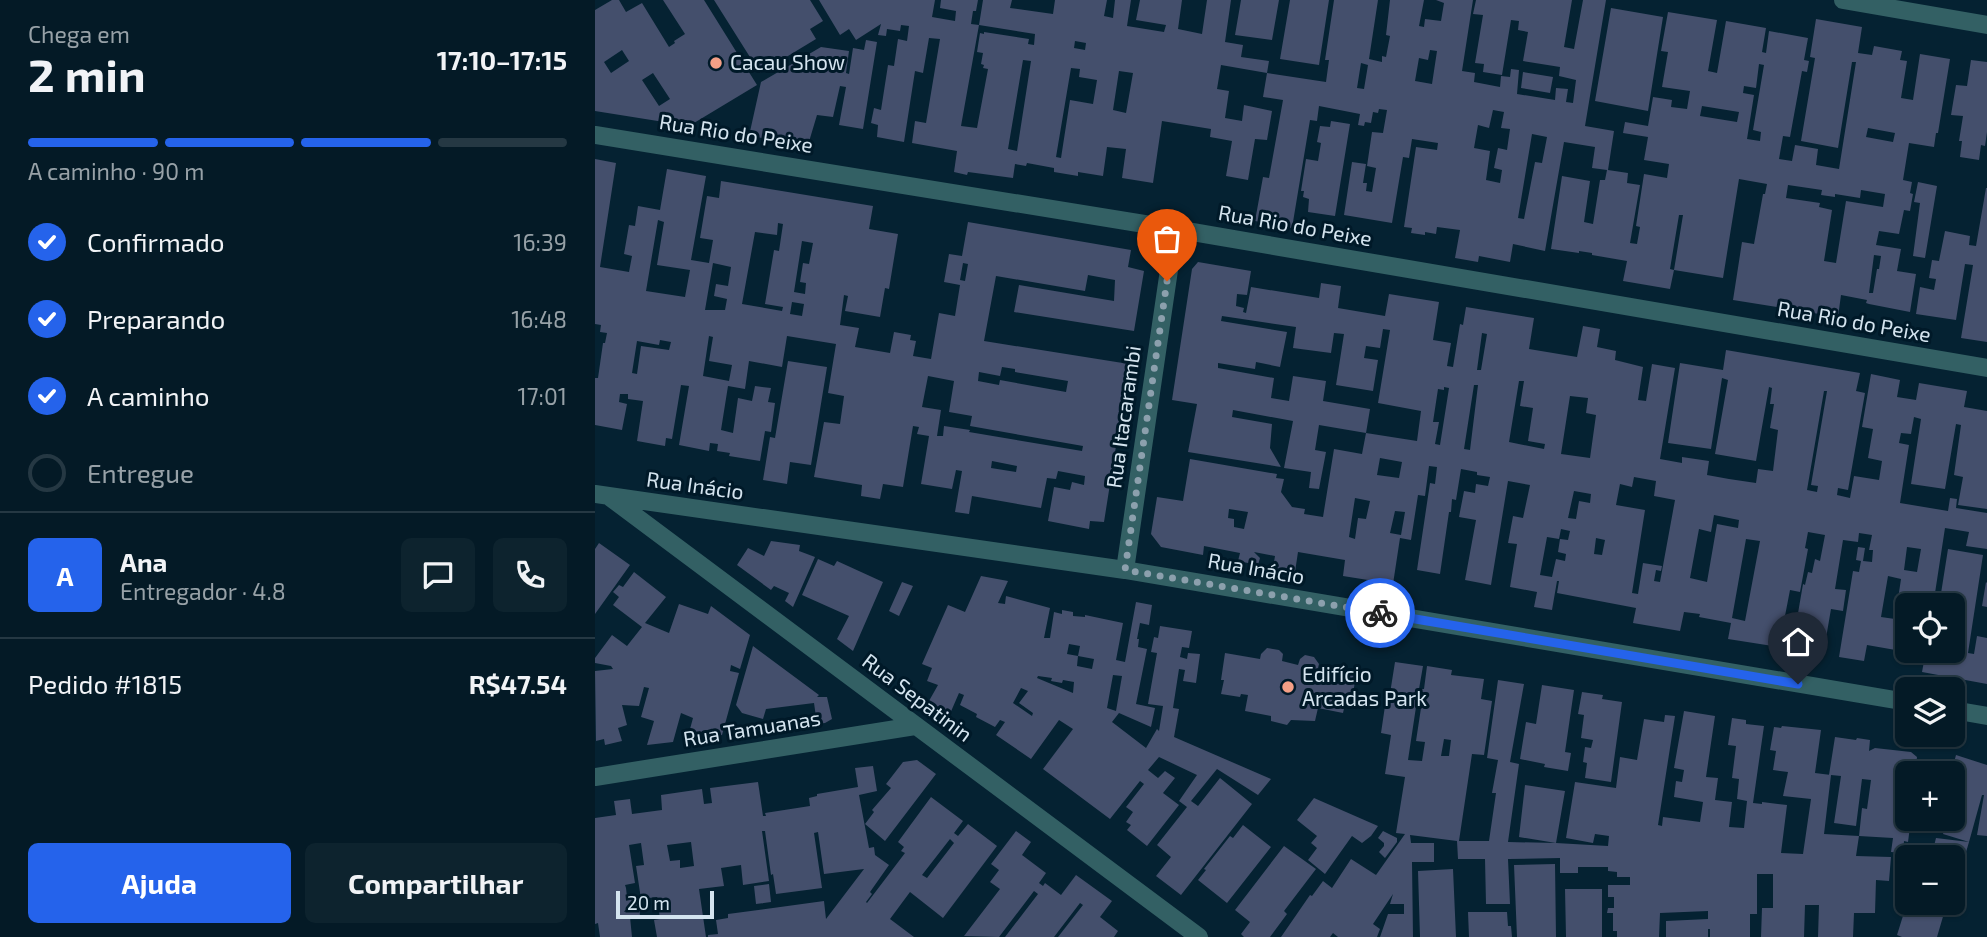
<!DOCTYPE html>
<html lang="pt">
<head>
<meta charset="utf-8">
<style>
  body { margin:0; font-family:"Exo 2",sans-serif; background:#0d232e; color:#f1f3f6; height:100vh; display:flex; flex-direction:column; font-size:26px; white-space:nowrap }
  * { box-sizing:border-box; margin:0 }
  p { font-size:23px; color:#97a1a7 }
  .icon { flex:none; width:38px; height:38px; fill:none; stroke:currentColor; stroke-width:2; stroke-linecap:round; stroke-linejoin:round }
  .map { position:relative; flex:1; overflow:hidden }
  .panel { display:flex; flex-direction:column; background:#041a26; width:595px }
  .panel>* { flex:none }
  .fabs { position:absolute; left:1300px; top:593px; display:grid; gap:14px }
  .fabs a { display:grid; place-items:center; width:70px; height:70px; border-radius:10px; background:#041a26; box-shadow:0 2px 5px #0004,0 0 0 2px #253843; font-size:35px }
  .scale { position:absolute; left:21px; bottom:18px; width:98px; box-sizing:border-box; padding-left:7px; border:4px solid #d4e4ef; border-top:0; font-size:19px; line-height:24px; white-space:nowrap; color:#d4e4ef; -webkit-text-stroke:5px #001928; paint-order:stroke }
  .pin { position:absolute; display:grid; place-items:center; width:60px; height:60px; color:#fff; margin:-72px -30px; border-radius:50% 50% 50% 0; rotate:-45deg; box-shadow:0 0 7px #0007 }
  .pin .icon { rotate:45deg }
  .courier { position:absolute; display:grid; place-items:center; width:70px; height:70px; margin:-35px; border:5px solid #2563eb; border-radius:50%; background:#fff; color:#222; box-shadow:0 2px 9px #0007 }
  .headline em { font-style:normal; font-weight:700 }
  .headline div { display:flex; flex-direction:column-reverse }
  .headline { display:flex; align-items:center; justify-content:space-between; height:119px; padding:0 28px }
  h1 { font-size:46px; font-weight:700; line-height:52px }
  .bar { display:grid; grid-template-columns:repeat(4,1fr); gap:10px 7px; align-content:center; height:84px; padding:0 28px }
  .bar i { height:9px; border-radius:5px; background:#253843 }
  .bar .active { background:#2563eb }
  .bar p { grid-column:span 4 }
  .line { display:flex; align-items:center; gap:18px; padding:0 28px; border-top:2px solid #253843 }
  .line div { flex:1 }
  .round { display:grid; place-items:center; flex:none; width:74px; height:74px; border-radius:10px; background:#0d232e }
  ol { padding:0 28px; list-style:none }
  li { display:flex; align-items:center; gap:21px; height:77px }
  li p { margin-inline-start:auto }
  li .icon { padding:7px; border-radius:50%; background:#2563eb; color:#fff; stroke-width:4 }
  li:last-child { color:#97a1a7 }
  li i { width:38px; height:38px; border:4px solid #253843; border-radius:50% }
  .primary-button { display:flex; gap:14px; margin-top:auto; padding:14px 28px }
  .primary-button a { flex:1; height:80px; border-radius:10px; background:#2563eb; color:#fff; font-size:28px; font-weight:700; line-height:80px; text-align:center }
  .primary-button a+a { background:#0d232e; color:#f1f3f6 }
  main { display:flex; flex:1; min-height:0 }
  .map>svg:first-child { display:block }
  .building { fill:#444f6c; fill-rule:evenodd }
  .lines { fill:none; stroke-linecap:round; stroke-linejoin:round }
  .minor { stroke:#336064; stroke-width:18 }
  .done { stroke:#8ca0ad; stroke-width:7; stroke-dasharray:0 12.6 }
  .route { stroke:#2563eb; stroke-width:9 }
  .poi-dot { fill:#f49f86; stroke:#001928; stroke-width:2.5 }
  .labels { text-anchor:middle; stroke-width:6; stroke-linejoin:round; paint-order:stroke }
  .poi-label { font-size:21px; fill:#d4e4ef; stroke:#001928; text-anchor:start }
  .street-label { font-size:21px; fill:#d4e4ef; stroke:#001928 }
</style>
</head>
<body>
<main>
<section class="panel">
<div class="headline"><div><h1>2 min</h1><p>Chega em</p></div><em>17:10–17:15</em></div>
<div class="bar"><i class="active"></i><i class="active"></i><i class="active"></i><i></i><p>A caminho · 90 m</p></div>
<ol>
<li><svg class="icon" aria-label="check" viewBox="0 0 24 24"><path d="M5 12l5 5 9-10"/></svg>Confirmado<p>16:39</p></li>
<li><svg class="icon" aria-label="check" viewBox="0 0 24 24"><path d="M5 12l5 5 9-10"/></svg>Preparando<p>16:48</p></li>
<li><svg class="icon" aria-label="check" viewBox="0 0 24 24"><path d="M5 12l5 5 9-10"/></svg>A caminho<p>17:01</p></li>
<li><i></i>Entregue</li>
</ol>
<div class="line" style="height:126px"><b class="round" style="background:#2563eb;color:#fff">A</b><div><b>Ana</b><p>Entregador · 4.8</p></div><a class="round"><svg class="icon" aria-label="chat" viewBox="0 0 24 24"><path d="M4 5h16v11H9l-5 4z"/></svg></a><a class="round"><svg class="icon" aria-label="phone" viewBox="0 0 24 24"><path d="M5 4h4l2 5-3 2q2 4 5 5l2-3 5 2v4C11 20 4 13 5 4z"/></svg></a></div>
<div class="line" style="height:91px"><div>Pedido #1815</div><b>R$47.54</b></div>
<div class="primary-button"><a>Ajuda</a><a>Compartilhar</a></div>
</section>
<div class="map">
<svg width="1392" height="937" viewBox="0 0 1392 937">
  <rect width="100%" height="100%" fill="#052232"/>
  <path class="building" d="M17 0H24L31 12 47 3 74 47 80 43 79 41 90 34 68 0H109L162 85 94 126 0 111V10ZM27 50 34 61 16 73 9 62ZM58 73 75 99 64 106 47 80Z
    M119 0H215L228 21 215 29 221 39 165 73Z
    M224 0H340L337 17 360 21 361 11 345 8 346 0H383L381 11H378L376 24 384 25 366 126 382 128 393 69 388 68 389 65 386 64 388 53 382 52 385 33 389 34V32L434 39 433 44 439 45 440 34 384 25 388 0H417L415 8 458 14 460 0H512L509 16 518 18 520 0H536L532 26 569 32 571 25 541 20 545 0H587L583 29 607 34 612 0H636L630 42 648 45 646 57 674 61 672 73 626 65 622 89 634 91 630 118 647 121 649 105 677 111 672 140 660 139 653 180 631 176 637 141 615 137 616 129 567 121 558 183 527 178 531 149 512 147 508 176 483 172V176L459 172V168L432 163 431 166 420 164 418 178 373 172 372 175 359 172 362 151 317 143 320 121 331 123 345 39 334 38 328 73 320 71 309 142 282 137 283 125 276 123 279 108 286 110 293 65 299 66 303 39 312 41 314 26 306 25 305 31 292 29 291 36 283 35 286 24 261 40 254 29 245 35ZM480 41 491 43 490 50 479 48ZM428 60 436 61 422 151 413 149ZM476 68 485 69 484 77 502 80 498 104 475 100 466 158 461 157ZM524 71 538 73 531 113 518 110Z
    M646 0H684L677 40 640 35Z
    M695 0H734L724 65 685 59Z
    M739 0H783L774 59 787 62V56L791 57 795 36 791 35 795 0H829L824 26 829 27 830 19 846 21 849 3 841 0H878L867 71 880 73 879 82 905 87 906 76 915 77 916 69 924 70 922 94 960 100 961 88 973 89 971 102 978 103 981 80 964 76 965 67 928 61 933 32 923 30 924 21 916 20 907 75 888 72 889 64 880 63 888 15 878 14 881 0H977L969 47 979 49 988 0H1011L990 126 1019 131 1013 170 1033 173 1032 183 1045 185 1035 243 1042 244 1045 227 1041 226 1049 174 1072 178 1074 164 1049 160 1053 137 1028 133 1030 122 1053 126 1058 97 1077 100 1076 107 1092 109 1095 91 1067 87 1073 52 1066 51 1073 12 1122 20 1113 71 1122 73 1131 21 1171 28 1167 52 1171 53 1174 31 1213 38 1209 60 1214 61 1212 72 1207 71 1195 137 1188 136 1184 159 1197 161 1200 145 1223 149 1221 165 1244 169 1261 62H1257L1243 148 1206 141 1220 58 1215 57 1221 19 1267 27 1263 53 1277 55 1279 46 1307 51 1305 60 1312 61 1306 98 1318 100 1325 54 1355 59 1343 133H1341L1339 147 1314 143 1308 180 1317 182 1315 193 1318 194 1315 211 1309 210 1304 234 1284 231 1281 245 1306 249 1302 271 1321 274 1315 312 1274 304 1271 303 1272 300 1246 295 1243 317 1138 300 1147 242 1159 244 1168 194H1170L1172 184 1144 179 1128 278 1079 270 1088 215H1084L1075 269 1079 270 1075 289 1028 281 1032 261 997 255V253L984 251V253L956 249 967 176 995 181 989 222 998 224 1005 180H1010L1012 170 997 168 1000 147 969 142 950 251 918 244 915 262 884 256 883 262 860 258 865 230 842 227 841 234 830 232V235L816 233 817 228 809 227 821 147 842 150 843 143 817 139 814 158 808 157 797 223 749 215 757 162 771 164 768 183H772L771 191 777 192 781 168 772 166 777 132 788 133 792 110 784 109 783 113 778 112 776 123 770 122 769 126 763 125 765 114 724 106 722 121 715 120 697 228 660 221 668 177 674 178 688 100 668 97 672 73 731 82 734 60H730ZM835 50 842 51 837 84 820 81 824 58 833 60ZM766 63 773 65 769 89 762 88ZM1164 64 1169 65 1158 130 1166 132 1165 141 1152 139 1159 95 1148 93 1149 86 1161 88ZM1107 106 1144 112 1142 122 1105 116ZM898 110 909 112 906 128 915 129 912 150 903 148 899 168 907 170 905 183 891 180 895 151 879 148 883 125 894 128ZM1273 128 1300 133 1298 142 1271 137ZM937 134 952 137 947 163 940 162 929 219 923 218ZM1193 185 1227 190 1226 195 1240 197V194L1265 198 1266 190 1290 194 1288 207 1251 201 1241 263 1229 261 1237 210 1224 207 1225 203 1191 198ZM1279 255 1286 256 1284 269H1282L1278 293H1274Z
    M1016 8 1068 17 1053 111 1000 101Z
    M271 40 282 42 268 129 244 125 251 87 245 86 238 117 222 115 213 145 154 136 166 82 226 47 254 51 251 73 254 74 258 48 269 50Z
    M1376 60 1392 62V132L1390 146 1386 145 1384 160 1365 157 1367 141H1364L1368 116 1356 115 1361 85 1372 86Z
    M928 72 958 77 955 93 926 88Z
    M736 121 755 124 740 216 713 212 714 199 708 197 709 191H706L711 159 723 161 726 143 722 142 725 126 735 127Z
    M0 159 21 163 5 267 34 272 37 256 29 254 34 225 40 226 43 206 65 210 72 169 111 176 96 260 114 263 118 240 105 238 112 196 124 198 126 181 278 206 274 229 303 234 294 289 290 288 285 317 250 311 253 296 249 295 245 325 264 328 260 347 295 353 299 332 316 335 315 340 321 341 318 356 336 359 344 313 360 316 365 285 349 282 354 254 367 256 373 222 536 250 533 267 549 271 539 331 419 312 424 285 519 301 520 280 493 275 490 291 401 276 389 341 534 364 509 522 495 521 494 529 453 521 459 487 475 490 477 482 489 485 490 476 463 471 461 479 452 478 446 508 377 496 374 514 360 512 367 471 361 470 357 489 326 484 334 436 322 434 324 427 318 426 308 487 288 484 285 499 266 496 267 485 219 477 229 422 245 424 249 396 233 393 241 344 192 336 187 367 154 361 150 389 133 386 126 430 138 433 143 398 157 401 160 386 176 388 173 402 180 403 176 432 170 431 165 461 134 456 135 453 122 451 123 444 115 443 114 451 84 445 94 386 86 385 77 439 71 438 70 446 42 441 48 401 33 399V394H25L24 402 32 404 27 430 0 425V378H3L8 343H10L12 333 5 332 6 325 0 324ZM63 220 69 222 62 265 95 270 90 297 51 291ZM183 223 188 224 184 251 179 250 170 304 188 307 187 311 147 304 160 232 182 235ZM207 241 218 243 214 264 208 263 205 282 211 283 210 294 199 292ZM118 263 136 267 133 286 121 284 119 296 132 299 130 310H110ZM368 263 373 264 370 281 365 280ZM197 302 209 304 207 316 195 314ZM114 336 118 337 114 361 137 365 134 381 108 376ZM65 340 76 342 74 350 46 346 42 374 37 373 42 341 64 345ZM407 367 420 369V372L473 381 471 392 405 380 404 385 383 381 384 372 405 376ZM333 376 359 381 354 412 377 416 375 426 488 446 487 451 374 432 375 430 349 426 348 436H342L346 410 327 407ZM397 461 422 466 421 472 396 468Z
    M1323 182 1342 186 1330 258 1318 256 1325 203 1319 202Z
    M1391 188H1392V342L1366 338 1378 265 1370 264 1361 320 1321 314 1325 287 1339 290 1341 279 1334 278 1337 260 1344 261 1350 231 1375 236 1374 245 1381 246Z
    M603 262 656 271 652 295 642 294 641 306 649 308 648 312 651 313 656 287 724 298 726 283 746 286 743 308 790 316 794 294 844 302 838 340 856 343 852 366 858 367 865 324 868 325 871 307 939 318 934 349 982 357 988 326 1005 329 1002 347 1021 351 1020 360 1048 367 1043 400 1051 401 1057 364 1080 368 1065 459 1087 463V457L1114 461 1112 475 1134 479 1161 483 1163 469 1178 471 1183 430 1175 428 1179 404H1175L1177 388 1174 387 1161 461 1120 454 1133 380 1127 378 1116 449 1073 443 1085 363 1128 370 1131 350 1265 373 1261 391 1270 393 1253 490 1243 488 1242 495 1255 498 1259 476 1284 480 1287 461 1273 458 1278 429 1267 427 1276 374 1305 380 1302 397 1321 400 1324 383 1372 391 1369 407 1392 411V509L1363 505 1368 477 1359 475 1366 425 1361 424 1350 489 1316 484 1326 419 1319 417 1316 434 1306 433 1304 443 1314 445 1305 503 1353 511 1355 498 1362 499 1361 508 1392 513V549L1371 546 1374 532 1350 528 1338 606H1312V652L1272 645 1269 661 1244 657 1258 571 1264 572 1266 561 1261 560 1263 547 1270 548 1268 561 1277 562 1278 550H1274L1277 535 1264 533 1263 542 1248 540 1240 589 1251 590 1248 611 1236 609 1231 638 1206 634 1209 620 1202 619 1208 584 1210 585 1213 572 1217 573 1220 559 1225 561 1230 535 1213 532 1210 548 1213 549 1205 592 1195 590 1184 647 1133 639 1136 623 1104 617 1105 614 1089 612 1085 631 1038 623 1041 608 962 593 964 581H962L957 610 939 607 942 592 915 587 922 544 913 543 918 516 928 518 935 485 913 481 896 585 870 580 881 520 864 517 869 491 880 493 881 484 893 486 895 477 882 475V472L866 469 861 500 857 499 856 512H854L845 574 822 570 835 483 840 484 842 467 834 466 830 496 823 495 816 540 805 538 798 584 748 576 750 560 703 552 700 572 678 568 680 556 659 552 665 558 663 565 643 561 645 553 609 546 608 555 566 547 556 534 562 497 588 501 595 459 682 474 681 478 689 479 686 492 697 507 710 509 709 514 728 517 739 449 767 454 771 433 822 441 826 411 783 403 795 330 788 329 785 348 771 346 769 358 783 360 778 391 741 385 749 334 739 333 736 353 698 348 701 327 627 316 626 321 692 332 685 367 661 362 660 369 623 363V368L679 378 676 398 694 401 698 376 731 381 728 401 775 409 771 433 724 425 720 450 731 452 724 489 714 488 716 472 689 468 698 421 638 410 637 417 677 424 675 448 686 467 593 452 602 404 577 400 597 269ZM887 333 892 334 886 370H882ZM924 381H929L925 406 938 408 933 441 950 444 949 449 914 442ZM879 385H883L875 450 869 449ZM849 387 854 388 845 445 840 444 844 422H838L843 389 849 390ZM1229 391H1232L1216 485 1223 486 1222 492 1212 490ZM975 396 993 398 991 413 1001 415 995 458 966 454ZM785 458 807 462 804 478 782 475ZM1039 477 1061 481 1059 496 1080 500 1065 582 1059 581 1061 570 1066 571 1067 566 1048 563 1043 594 1037 593 1050 510 1021 505 1025 484 1037 487ZM979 491 996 494 995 503 984 501 981 519 973 518ZM760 498 775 501 771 519 763 518 760 539 754 537ZM634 509 653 512 649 529 639 527V519L633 518ZM800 511 810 512 806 535 795 533ZM1119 515 1144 520 1143 528 1122 524 1112 582 1095 578 1104 529 1116 532ZM966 529 975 531 973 540 965 539 963 552 971 554 970 561 961 559 957 577 945 575 952 537 964 539ZM1001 538 1010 540 1007 555 999 554ZM1151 539 1165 541 1150 621 1137 618ZM1312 547 1326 549 1322 572 1309 570ZM1293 576 1306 579 1300 619 1286 617Z
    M193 361 232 367 216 465 195 462 192 484 168 480 175 437 180 438Z
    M176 541 205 545 204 551 220 557 198 607 190 601 194 593 179 586 176 590 142 565 153 548 169 556Z
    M4 543 35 565 0 614V549Z
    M1353 549 1388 555 1373 653 1379 654 1382 636 1392 638V684L1327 672 1330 656 1313 652 1358 651V606H1344Z
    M223 559 239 566 242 561 288 582 258 651 242 639 254 616 207 595Z
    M39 572 71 597 50 623 74 633 84 604 113 614 116 606 155 635 145 669 136 665 135 671 144 673 127 735 92 740 98 718 86 713 78 742 52 745 59 721 46 717 54 688 49 687 44 706 27 705 32 725 23 728 27 741 10 745 9 739 1 741 0 671 18 669 16 666 0 663V658L17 635 32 646 47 627 18 605 24 597 18 592 24 585 28 587Z
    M386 576 413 581 403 603 410 604 411 596 455 608 449 638H455L459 612 467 614V610L478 612V616L490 617V615L528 623 521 660 530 662 541 602 557 605 554 625 545 623 542 639H544L543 647 552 649 541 704 560 708 556 727 524 713 517 722 551 748 562 729 564 731 568 706 553 704 562 653 556 652 559 637 563 638 565 626 597 631 594 648 587 647 585 657 592 659 593 653 605 654 601 683 588 681 590 670 584 669 578 708 584 709 579 737 676 779 663 795 622 769 596 801 603 806 625 778 657 804 586 895 561 876 576 857 562 845 592 807 584 801 602 775 564 757 553 770 563 778 570 771 580 778 568 793 584 805 552 846 532 830 536 825 531 822 538 812 531 807 549 784 545 781 515 819 448 769 478 729 464 720 436 759 401 735 410 722 405 720 400 727 381 717 382 714 365 705 369 695 364 693 351 723 330 708 343 685 332 681 337 668 327 664 353 605 370 612ZM474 644 485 646 483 656 472 654ZM483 656 499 659 497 669 482 666ZM518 675 527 676 521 711 512 708ZM443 676 457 678 456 681 467 683 468 680 479 682 478 693 442 678ZM426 688 433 691 424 703 438 713 437 716 418 703Z
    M307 582 318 586 304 616 294 611Z
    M1391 582 1392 583V607L1387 606Z
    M158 646 224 695 222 697H232L237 719 230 723 222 724 219 703 171 709 168 719 147 713 141 705Z
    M672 648 684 650 688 654 687 661 703 665 705 659 710 655 719 657 724 664 723 668 761 675 757 700H753L752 704H750L748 713 723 708 720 721 696 720 692 725 676 721V716L650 711 653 695 646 694 645 697 626 694 629 680H626L630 653 665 659 666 654Z
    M800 662 828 666 824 689H829L832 666 857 670 856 675 889 679 886 699 897 701 889 755 877 754 864 841H894L901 793H897L903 760 892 758 903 680 929 684 915 762 924 764 913 842 961 843 924 837 930 785 970 791 961 843 1013 846 1014 836 1000 834 998 843 971 838 980 782 1021 788 1025 757 1042 760 1049 719 1069 722 1070 715 1080 716 1063 825 1067 826 1068 817 1105 822 1108 802 1079 797 1081 781 1087 782 1089 770 1079 768 1089 711 1120 716 1111 777 1123 778 1120 800 1137 802 1134 827 1149 828 1152 801 1142 799 1144 779 1137 778 1141 746 1133 745 1137 718 1151 720V724L1169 726 1158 803 1167 804V802L1192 805 1186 853 1208 854 1216 799 1188 796 1193 772 1178 770 1181 751 1175 750 1179 727 1186 728 1187 726 1226 730 1220 773 1236 775H1234L1240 737 1261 740 1262 738 1275 740 1274 751 1280 748 1316 752 1322 757 1320 774H1312V819H1316L1313 842 1309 841 1308 853 1296 852 1298 838 1264 836 1267 808 1272 809 1276 780 1267 779 1261 826 1239 823 1246 776 1236 775 1229 834 1264 836 1261 856 1296 857 1294 881 1281 880 1280 913H1259L1258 937H1223L1224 905H1210L1209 937H1166L1167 908H1178V874H1162V914H1155V937H1115V929H1113V937H1071V921L1113 919V911L1065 913 1064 937H1022V931H1018V913H1012L1013 908H1019V897H1013V885H1035V877H1022V872L1013 871V867H983V873H965V858L913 859 915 904H891L890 859H863L862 841 815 835 816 843H839V862H817L818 937H785L793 914H809V904H795L798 894 778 924 785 929 782 937H743L738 933 735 937H686L715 895 717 896 728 881 737 888 756 859 781 875 810 834 801 833 810 777 790 774 796 735 786 733 790 706H793ZM821 707 826 708 821 741 830 742 827 761 813 760ZM849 739 856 740 854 756H846Z
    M947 685 979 690 970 752 976 753 973 771 949 767 950 764 925 759 931 722 941 724Z
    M987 692 1008 695 1007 699 1027 702 1016 782 990 778 992 763 988 762 990 747 996 748 998 740 986 738 989 715 983 714Z
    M1361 755 1392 765V836L1382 835 1389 795H1387L1374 842 1359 893 1358 858H1336L1341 838 1374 842 1348 834 1353 819H1358V774H1356Z
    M322 760 341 774 290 841 270 824 279 812 277 810 296 788 291 784 308 762Z
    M278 766 282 791 264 795 274 848 279 847 280 855 294 865 275 892 277 894 271 902 272 903 310 853 306 851 309 847 303 842 336 797 368 821 359 833 363 836 373 824 402 846 348 918 315 892 295 919 319 937H113V935L123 934 121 920 133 918V914L229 901 231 919 269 869 229 874 223 832 219 833 227 888 181 894 178 874 176 875 170 831H167L174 881 148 885 146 865 126 868 129 886 104 889 111 937H62L59 920 65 919 62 897 46 899 41 866 49 865 46 843 34 845 40 883 30 885 31 888 32 897 43 896 45 916 35 917 37 937H5L3 923 0 924V818L21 815 19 801 35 799 37 814 67 810 66 795 107 789 109 804 117 803 115 788 163 782 168 816H171L170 813 215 806 214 798 222 796V794L263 787 260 768ZM355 839 359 843 332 878 327 875ZM96 842 99 866 85 868V860L75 861 72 845Z
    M719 798 783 826 776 836 767 843 757 836 730 874 713 860 722 848 716 843 722 836 702 820Z
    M648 825 676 847 632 903 603 880 611 870 609 869 635 836 638 838Z
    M421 831 436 842 427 855 451 873 444 883 448 886 450 883 466 895 481 875 517 901 505 917 523 931 519 937H463L488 905 485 903 459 937H410L443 894 439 891 404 937 369 936 405 889 395 882 404 870 396 864Z
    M788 831 802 838V842L790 858 784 852 789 846V843L783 838Z
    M689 846 721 869 689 911 692 914 675 937H649L646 934 655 922 640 910Z
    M960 864 961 937H922L919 865Z
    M858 869 861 937H825L823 871Z
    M1311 871H1312V895L1306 893Z
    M174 884 176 902 161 904 159 886Z
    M970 889H1007V937H971Z
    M1312 903H1352L1342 937H1307L1302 935Z
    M873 912H912L913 926H916L917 937H874Z"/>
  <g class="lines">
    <path class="minor" d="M1248 0 1392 25
      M0 135 580 229 1392 368
      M0 494 530 570 1312 702
      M16 498 604 937
      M530 570 580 229
      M1358 710 1392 716
      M0 777 320 726"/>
  </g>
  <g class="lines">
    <path class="done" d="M572 281 530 570 785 613"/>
    <path class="route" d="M785 613 1203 684"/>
  </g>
  <g class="poi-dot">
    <circle cx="121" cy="63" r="7"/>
    <circle cx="693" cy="687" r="7"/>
  </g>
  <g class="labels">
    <g class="poi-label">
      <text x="135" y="70">Cacau Show</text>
      <text x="707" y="682">Edifício<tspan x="707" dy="24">Arcadas Park</tspan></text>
    </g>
    <g class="street-label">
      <text transform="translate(141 134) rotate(9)" y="7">Rua Rio do Peixe</text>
      <text transform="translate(700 226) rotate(10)" y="7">Rua Rio do Peixe</text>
      <text transform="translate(1259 322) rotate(10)" y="7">Rua Rio do Peixe</text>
      <text transform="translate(529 417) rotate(-82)" y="7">Rua Itacarambi</text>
      <text transform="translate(100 486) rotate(8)" y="7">Rua Inácio</text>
      <text transform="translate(661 569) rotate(10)" y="7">Rua Inácio</text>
      <text transform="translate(322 698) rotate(37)" y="7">Rua Sepatinin</text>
      <text transform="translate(157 729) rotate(-9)" y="7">Rua Tamuanas</text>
    </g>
  </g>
</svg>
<div class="fabs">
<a><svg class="icon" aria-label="locate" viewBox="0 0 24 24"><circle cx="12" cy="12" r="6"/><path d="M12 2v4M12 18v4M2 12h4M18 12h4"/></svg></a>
<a><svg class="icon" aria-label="layers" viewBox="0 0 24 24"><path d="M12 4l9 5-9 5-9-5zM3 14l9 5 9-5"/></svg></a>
<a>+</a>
<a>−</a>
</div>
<div class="scale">20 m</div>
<div class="pin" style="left:572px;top:281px;background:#ea580c"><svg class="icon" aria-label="bag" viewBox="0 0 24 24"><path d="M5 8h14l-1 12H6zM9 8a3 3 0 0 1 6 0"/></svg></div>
<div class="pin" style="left:1203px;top:684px;background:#1f2937"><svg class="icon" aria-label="home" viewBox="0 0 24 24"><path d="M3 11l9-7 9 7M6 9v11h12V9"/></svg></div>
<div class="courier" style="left:785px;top:613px"><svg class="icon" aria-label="bike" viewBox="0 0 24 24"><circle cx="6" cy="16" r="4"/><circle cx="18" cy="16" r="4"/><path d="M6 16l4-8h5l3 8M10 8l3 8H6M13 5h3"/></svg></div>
</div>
</main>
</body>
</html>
